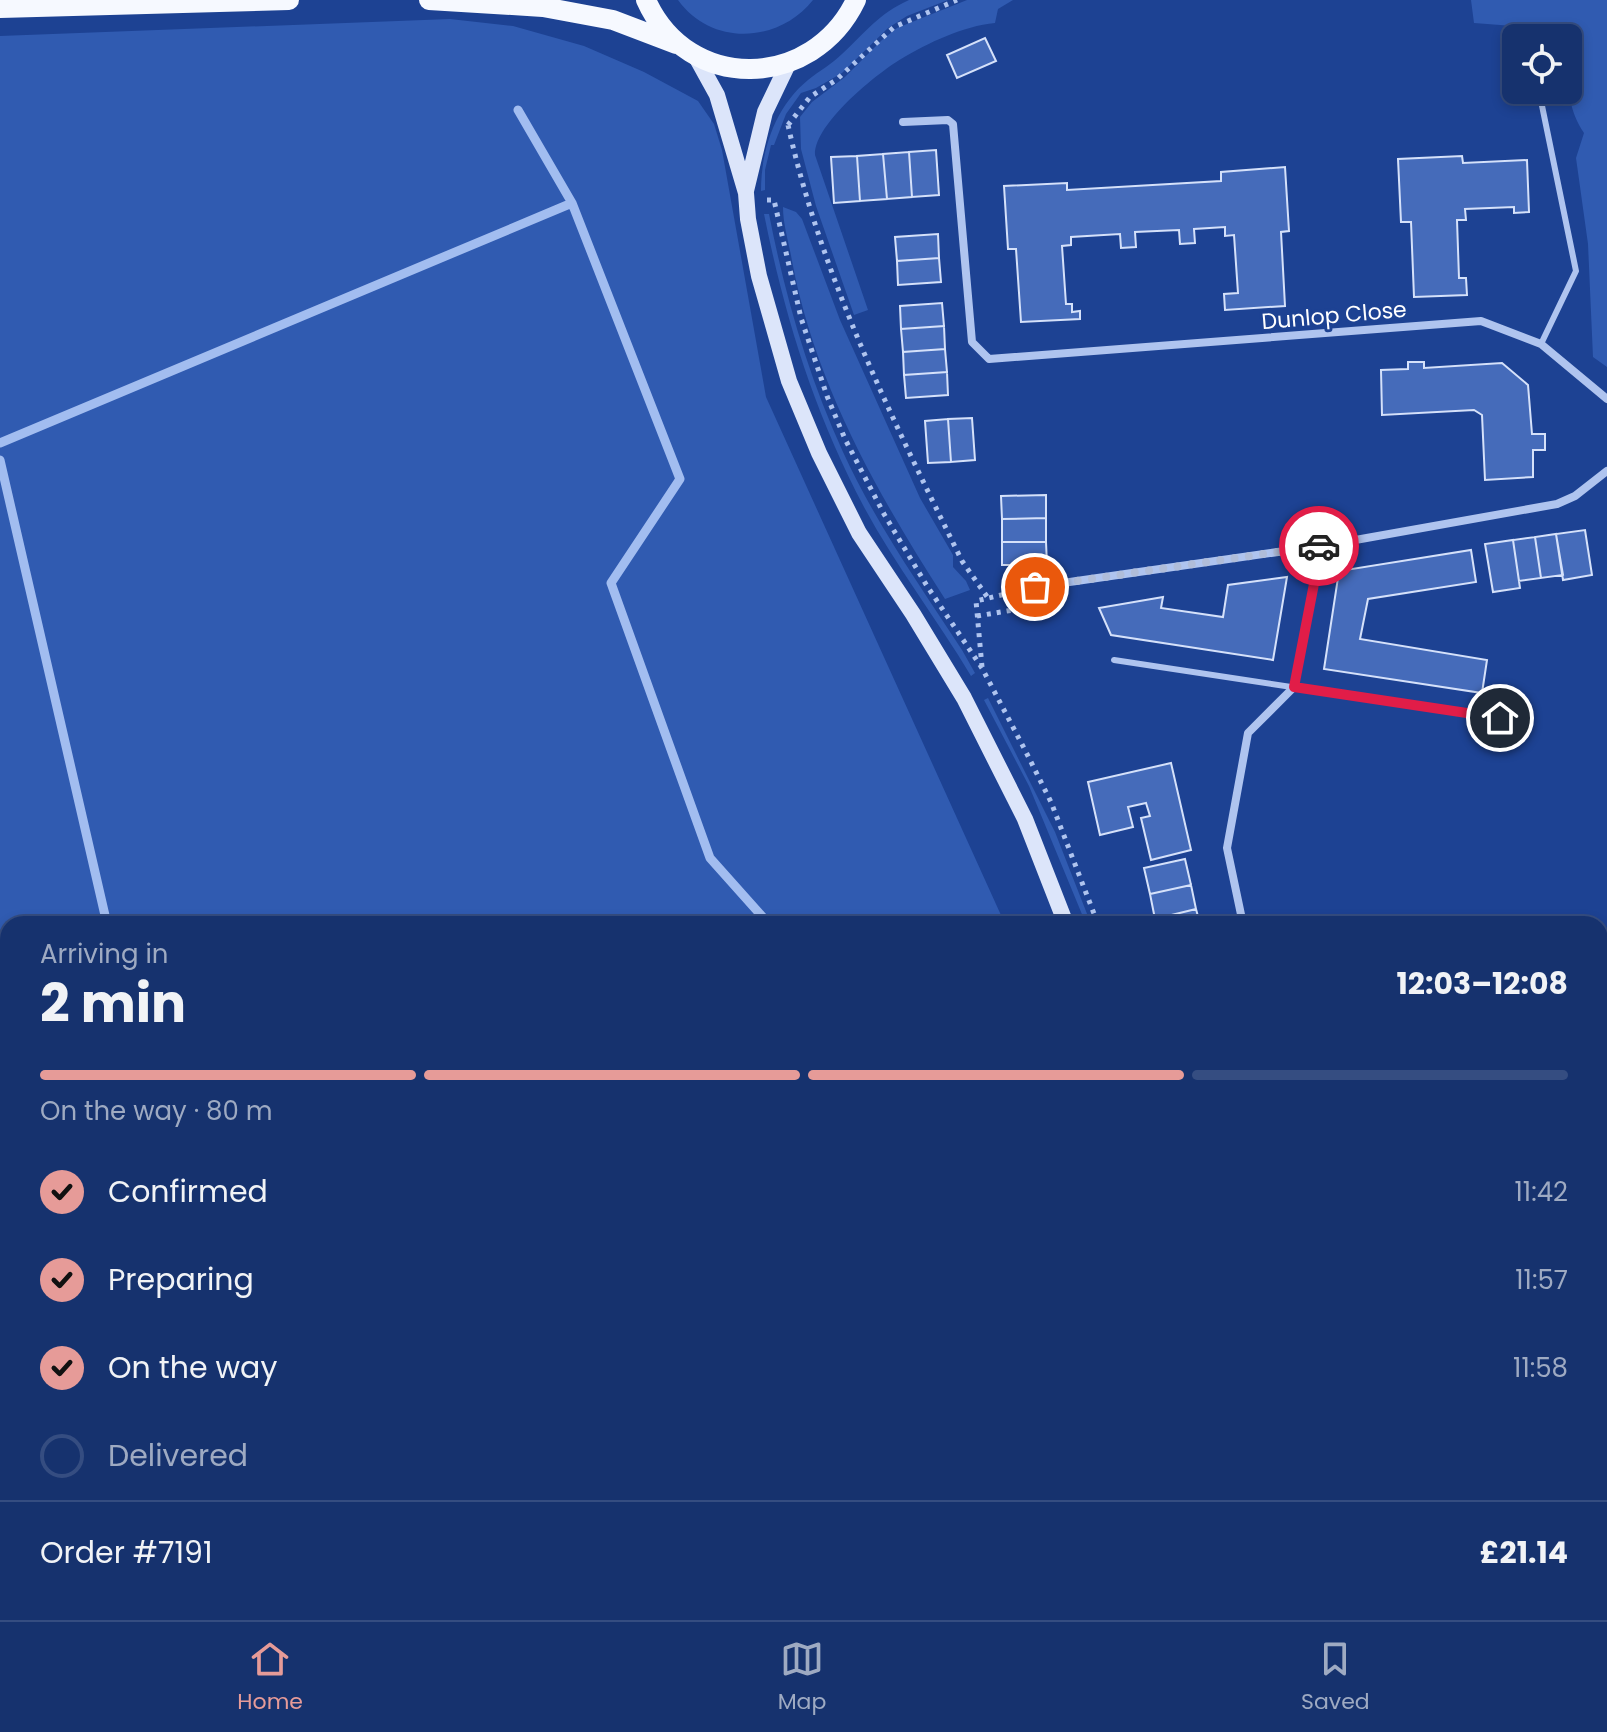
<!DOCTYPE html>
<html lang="en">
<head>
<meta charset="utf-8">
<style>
  body { margin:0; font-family:Poppins,sans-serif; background:#233e76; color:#f1f3f6; height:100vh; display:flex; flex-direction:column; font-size:30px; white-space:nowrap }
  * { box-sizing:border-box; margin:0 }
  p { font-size:26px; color:#9eaac2 }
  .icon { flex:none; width:44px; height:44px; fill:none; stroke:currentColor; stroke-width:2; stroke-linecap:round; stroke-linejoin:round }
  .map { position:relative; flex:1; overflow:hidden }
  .details { position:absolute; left:0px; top:916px; width:1608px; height:704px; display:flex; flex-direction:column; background:#16326e; border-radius:24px 24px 0 0; box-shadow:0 4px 12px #0003,0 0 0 2px #354d81 }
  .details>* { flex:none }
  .tools { position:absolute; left:1502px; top:24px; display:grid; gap:16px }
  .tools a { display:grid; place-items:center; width:80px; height:80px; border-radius:12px; background:#16326e; box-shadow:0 4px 12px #0003,0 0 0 2px #354d81; font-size:40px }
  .pin { position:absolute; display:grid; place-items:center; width:68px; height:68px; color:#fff; margin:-34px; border:4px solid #fff; border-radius:50%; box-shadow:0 2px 8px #0007 }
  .courier { position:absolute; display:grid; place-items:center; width:80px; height:80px; margin:-40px; border:6px solid #e11d48; border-radius:50%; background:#fff; color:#222; box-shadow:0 2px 10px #0007 }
  .overview em { font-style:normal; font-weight:700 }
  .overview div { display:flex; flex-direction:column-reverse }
  .overview { display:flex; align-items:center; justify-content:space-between; height:136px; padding:0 40px }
  h1 { font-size:52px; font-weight:700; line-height:60px }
  .bar { display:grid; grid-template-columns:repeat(4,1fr); gap:12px 8px; align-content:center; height:96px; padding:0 40px }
  .bar i { height:10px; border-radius:6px; background:#354d81 }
  .bar .current { background:#e69b98 }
  .bar p { grid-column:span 4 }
  .line { display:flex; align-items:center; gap:20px; padding:0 40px; border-top:2px solid #354d81 }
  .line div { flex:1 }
  ol { padding:0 40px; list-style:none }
  li { display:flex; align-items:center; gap:24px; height:88px }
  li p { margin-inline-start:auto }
  li .icon { padding:8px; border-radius:50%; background:#e69b98; color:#111; stroke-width:4 }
  li:last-child { color:#9eaac2 }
  li i { width:44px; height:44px; border:4px solid #354d81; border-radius:50% }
  .tabs { display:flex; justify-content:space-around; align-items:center; height:112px; border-top:2px solid #354d81; background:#16326e; font-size:22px; color:#9eaac2 }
  .tabs a { display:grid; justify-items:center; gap:4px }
  .tabs .current { color:#e69b98 }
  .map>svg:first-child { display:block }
  .green { fill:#305bb1 }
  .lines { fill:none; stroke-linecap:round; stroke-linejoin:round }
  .stream { stroke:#a2bdf0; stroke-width:9 }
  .building { fill:#456bba; stroke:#d5e1fa; stroke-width:2 }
  .path { stroke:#afc4ef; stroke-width:5; stroke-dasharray:4 6; stroke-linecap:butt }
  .lane { stroke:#afc4ef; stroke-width:6 }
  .street { stroke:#afc4ef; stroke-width:8 }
  .secondary { stroke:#dce5fa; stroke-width:16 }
  .primary { stroke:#f6f9ff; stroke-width:20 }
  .done { stroke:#b0bdd9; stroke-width:8; stroke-dasharray:0 14.4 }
  .route { stroke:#e11d48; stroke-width:10 }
  .labels { text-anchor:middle; stroke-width:6; stroke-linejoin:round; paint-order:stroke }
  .street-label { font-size:22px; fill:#fff; stroke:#1d4293 }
</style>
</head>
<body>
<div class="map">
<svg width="1607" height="1620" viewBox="0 0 1607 1620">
  <rect width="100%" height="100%" fill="#1d4293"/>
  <path class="green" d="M678 0H813C779 43 712 47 678 0Z
    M909 0H948L907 16 888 28 842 73 816 88 801 93 786 114 774 145H771L765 170V190L761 191C761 150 775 107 808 80 819 71 832 64 842 54 866 32 878 14 909 0Z
    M967 0H1013L998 9 995 23C963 26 928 43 901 59 876 74 814 124 815 155L868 310 854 315 816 206 801 149 800 117 812 102 845 77 882 40 897 28Z
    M1471 0H1607V367L1593 357 1588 244 1576 158 1584 133C1564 103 1568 73 1568 38H1556L1553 29 1474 23Z
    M450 19 513 26 584 46 644 72 698 101 714 124 722 150 766 397 1005 924H8V1612H1149V1620H0V36Z
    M783 207 796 212 802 219 840 320 920 498 953 555V567L966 581 970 590 945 599C878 495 815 384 792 261 789 243 783 225 783 207Z
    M764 214H769C785 296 808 375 843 452 875 522 920 586 962 650L975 673 971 676C937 619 895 565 864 507 814 412 785 318 764 214Z
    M988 698 1055 832 1091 924H1086L1029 786 984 700Z
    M1222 1612H1472L1471 1620H1223Z"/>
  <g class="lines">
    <path class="stream" d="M518 110 572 203 680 479 611 583 710 858 769 924
      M0 443 572 203
      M0 460 107 924
      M0 1285 8 1286
      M1049 1612 1050 1620
      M63 1620 66 1612"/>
  </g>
  <path class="building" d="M985 38 996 61 957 78 947 55Z
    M936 150 939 195 912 197 909 152Z
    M909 152 912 197 887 199 883 154Z
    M883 154 887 199 860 201 857 156Z
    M857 156 860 201 834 203 831 157Z
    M1462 156 1463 163 1527 160 1529 212 1514 213V207L1465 209 1466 220H1457L1459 278H1466L1467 295 1414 297 1411 222H1401L1398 159Z
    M1285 167 1289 231 1281 232 1285 306 1225 310 1224 294 1238 293 1234 235 1225 236V227L1194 229 1195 243 1180 244 1179 230 1135 232 1136 247 1121 248 1120 234 1071 237V245L1062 246 1066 304H1072V312L1080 311V319L1021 322 1016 249H1008L1004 186 1067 183V190L1221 181V172Z
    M938 234 939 258 897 261 895 237Z
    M939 258 941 282 898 285 897 261Z
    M942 303 944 326 901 329 900 306Z
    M944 326 945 349 903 352 901 329Z
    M945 349 947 372 904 375 903 352Z
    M1408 362H1424V368L1502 363 1528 385 1532 434H1545V450H1533V477L1485 480 1482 415 1474 410 1382 415 1381 370 1408 369Z
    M947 372 948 395 906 398 904 375Z
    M972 418 975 460 951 462 948 419Z
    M948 419 951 462 928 463 925 421Z
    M1046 495V518L1002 519 1001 496Z
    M1046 518V542H1002V519Z
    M1585 530 1592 575 1563 580 1556 534Z
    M1556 534 1563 575 1541 578 1535 537Z
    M1535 537 1541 578 1519 581 1513 540Z
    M1513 540 1520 588 1493 592 1485 544Z
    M1002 542H1046L1047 565H1002Z
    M1471 550 1476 582 1368 599 1360 639 1487 660 1482 693 1324 669 1339 571Z
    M1287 577 1273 660 1111 635 1099 608 1163 597 1161 608 1223 617 1228 585Z
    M1171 763 1191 850 1151 860 1141 818 1150 816 1146 803 1128 807 1133 827 1100 835 1088 782Z
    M1185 859 1191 885 1150 894 1144 868Z
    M1191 885 1196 909 1155 919 1150 894Z
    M1196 909 1200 924H1156L1155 919Z
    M1606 1419H1607V1471L1600 1470V1430Z
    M1602 1476 1607 1477V1528L1600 1527Z
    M1600 1527 1607 1528V1575L1600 1574Z
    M1600 1574 1607 1575 1602 1620 1560 1617 1561 1612H1600Z"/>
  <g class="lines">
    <path class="path" d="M788 125C822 279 893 420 962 561L988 598
      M788 125 810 97 836 80 894 27 957 0
      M767 200H774L801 318 827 396 845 439 884 514 927 586 982 668 1026 752 1051 802 1098 924
      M977 616 1031 607
      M982 667 976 601 1018 591
      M1207 1612 1208 1620"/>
    <path class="lane" d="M1540 96 1576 271 1541 344
      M1114 660 1529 723
      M1600 1039 1607 1037
      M1600 1203 1607 1201"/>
    <path class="street" d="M903 122 948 120 953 124 972 342 989 359 1481 321 1541 344 1607 399
      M1035 587 1333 544 1557 504 1575 496 1607 471
      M1243 924 1227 848 1248 733 1294 687 1319 558 1332 544
      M1600 991 1607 982
      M1600 1076 1607 1101
      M1600 1328 1607 1318
      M1498 1620 1499 1612"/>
    <path class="secondary" d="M696 57 717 95 746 193 748 219 759 276 789 381 819 453 859 533 913 614 964 698 1025 819 1066 924
      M746 191 765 112 788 64
      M1178 1612 1179 1620"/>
    <path class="primary" d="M429 0 543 7 613 20 676 44
      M646 0C688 94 813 90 856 0
      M0 8 289 0"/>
  </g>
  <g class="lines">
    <path class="done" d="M1035 587 1319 546"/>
    <path class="route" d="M1319 546 1333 544 1319 558 1294 687 1500 718"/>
  </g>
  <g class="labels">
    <g class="street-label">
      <text transform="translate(1334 315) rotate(-5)" y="8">Dunlop Close</text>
    </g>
  </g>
</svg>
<div class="tools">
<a><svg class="icon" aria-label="locate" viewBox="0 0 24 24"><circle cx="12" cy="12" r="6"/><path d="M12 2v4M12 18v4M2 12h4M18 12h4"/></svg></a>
</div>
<div class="pin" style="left:1035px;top:587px;background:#ea580c"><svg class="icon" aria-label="bag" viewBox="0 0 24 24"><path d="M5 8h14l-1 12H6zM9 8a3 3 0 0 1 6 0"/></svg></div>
<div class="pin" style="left:1500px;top:718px;background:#1f2937"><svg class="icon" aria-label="home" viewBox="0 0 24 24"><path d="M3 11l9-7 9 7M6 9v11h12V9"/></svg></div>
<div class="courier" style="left:1319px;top:546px"><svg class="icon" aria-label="car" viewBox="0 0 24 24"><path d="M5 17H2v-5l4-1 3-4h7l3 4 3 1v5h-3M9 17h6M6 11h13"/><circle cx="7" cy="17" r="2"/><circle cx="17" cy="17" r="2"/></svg></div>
<section class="details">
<div class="overview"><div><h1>2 min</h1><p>Arriving in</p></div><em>12:03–12:08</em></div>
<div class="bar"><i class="current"></i><i class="current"></i><i class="current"></i><i></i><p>On the way · 80 m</p></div>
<ol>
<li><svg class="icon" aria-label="check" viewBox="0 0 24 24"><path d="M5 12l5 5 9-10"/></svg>Confirmed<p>11:42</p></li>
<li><svg class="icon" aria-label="check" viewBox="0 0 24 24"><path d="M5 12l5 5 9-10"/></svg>Preparing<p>11:57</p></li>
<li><svg class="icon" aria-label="check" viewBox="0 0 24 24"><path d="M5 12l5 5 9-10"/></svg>On the way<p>11:58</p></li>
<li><i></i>Delivered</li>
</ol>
<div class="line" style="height:104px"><div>Order #7191</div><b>£21.14</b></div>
</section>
</div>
<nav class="tabs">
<a class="current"><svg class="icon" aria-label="home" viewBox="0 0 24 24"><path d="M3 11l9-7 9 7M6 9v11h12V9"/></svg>Home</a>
<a><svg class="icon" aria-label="map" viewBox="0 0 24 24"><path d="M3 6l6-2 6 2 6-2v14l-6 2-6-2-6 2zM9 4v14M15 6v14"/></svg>Map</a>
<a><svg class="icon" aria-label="saved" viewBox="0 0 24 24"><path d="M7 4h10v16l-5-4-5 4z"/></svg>Saved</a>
</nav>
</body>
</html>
